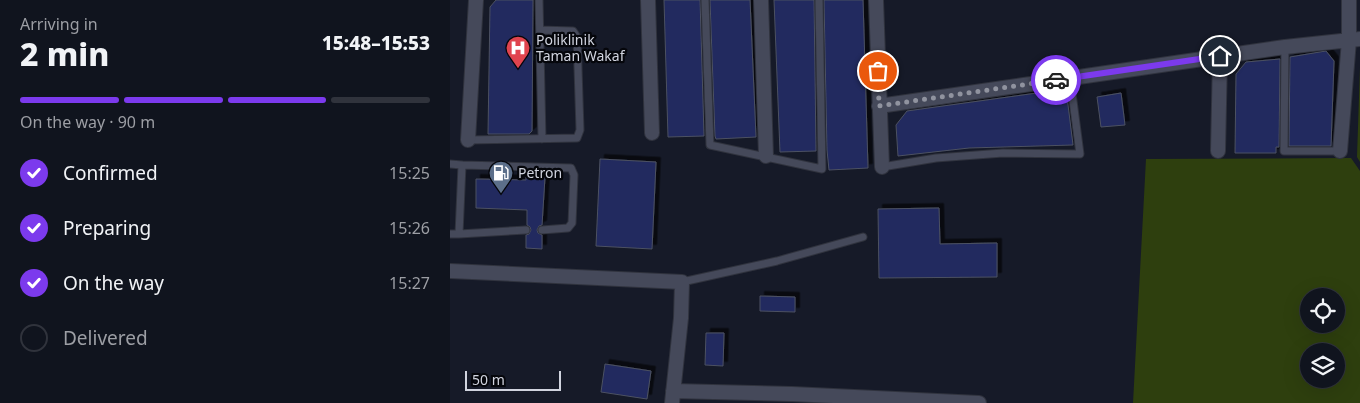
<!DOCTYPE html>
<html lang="en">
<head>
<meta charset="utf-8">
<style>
  body { margin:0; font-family:"Noto Sans",sans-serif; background:#1e212b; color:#f1f3f6; height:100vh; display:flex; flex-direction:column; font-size:19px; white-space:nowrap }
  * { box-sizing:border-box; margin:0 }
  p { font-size:16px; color:#9c9ea4 }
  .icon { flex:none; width:28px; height:28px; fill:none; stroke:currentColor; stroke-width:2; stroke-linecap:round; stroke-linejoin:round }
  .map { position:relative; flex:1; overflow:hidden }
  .drawer { display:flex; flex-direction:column; background:#10141e; width:450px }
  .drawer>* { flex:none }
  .controls { position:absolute; left:850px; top:288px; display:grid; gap:10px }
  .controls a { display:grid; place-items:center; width:45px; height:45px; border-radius:50%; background:#10141e; box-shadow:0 5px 20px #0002,0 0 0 1px #30333c; font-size:25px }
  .scale { position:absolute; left:15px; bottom:12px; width:96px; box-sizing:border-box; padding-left:5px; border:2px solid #d1d4df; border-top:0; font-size:14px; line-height:18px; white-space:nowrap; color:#d1d4df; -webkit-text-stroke:4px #05060b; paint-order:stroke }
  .pin { position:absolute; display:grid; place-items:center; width:42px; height:42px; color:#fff; margin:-21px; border:2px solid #fff; border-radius:50%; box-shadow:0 1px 5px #0007 }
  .courier { position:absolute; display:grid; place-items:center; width:50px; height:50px; margin:-25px; border:4px solid #7c3aed; border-radius:50%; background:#fff; color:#222; box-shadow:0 1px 6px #0007 }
  .head em { font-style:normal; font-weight:800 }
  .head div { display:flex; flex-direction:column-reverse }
  .head { display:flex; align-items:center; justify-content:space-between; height:85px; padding:0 20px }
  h1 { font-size:32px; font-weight:800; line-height:38px }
  .bar { display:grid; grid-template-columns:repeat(4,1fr); gap:8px 5px; align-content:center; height:60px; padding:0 20px }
  .bar i { height:6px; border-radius:4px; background:#30333c }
  .bar .selected { background:#7c3aed }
  .bar p { grid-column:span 4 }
  ol { padding:0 20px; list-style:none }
  li { display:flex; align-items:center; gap:15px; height:55px }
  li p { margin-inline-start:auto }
  li .icon { padding:5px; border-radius:50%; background:#7c3aed; color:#fff; stroke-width:4 }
  li:last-child { color:#9c9ea4 }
  li i { width:28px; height:28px; border:2px solid #30333c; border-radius:50% }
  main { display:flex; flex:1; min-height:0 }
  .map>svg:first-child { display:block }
  .green { fill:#2e3f0e; fill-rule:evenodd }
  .building { fill:#21295e; stroke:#4c5162; filter:url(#shadow) }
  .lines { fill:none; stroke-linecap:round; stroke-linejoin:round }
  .service-casing { stroke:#30333e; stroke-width:9 }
  .minor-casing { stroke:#30333e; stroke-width:16 }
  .service { stroke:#45495a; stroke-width:7 }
  .minor { stroke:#45495a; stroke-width:14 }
  .done { stroke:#90939f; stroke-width:5; stroke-dasharray:0 9 }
  .route { stroke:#7c3aed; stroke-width:6 }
  .labels { text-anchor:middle; stroke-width:4.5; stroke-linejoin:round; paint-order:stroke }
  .poi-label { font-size:14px; fill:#d1d4df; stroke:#05060b; text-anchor:start }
</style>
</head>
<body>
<main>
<section class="drawer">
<div class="head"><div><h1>2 min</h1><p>Arriving in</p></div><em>15:48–15:53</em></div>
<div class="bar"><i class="selected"></i><i class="selected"></i><i class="selected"></i><i></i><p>On the way · 90 m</p></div>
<ol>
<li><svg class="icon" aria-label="check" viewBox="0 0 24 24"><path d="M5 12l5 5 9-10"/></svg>Confirmed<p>15:25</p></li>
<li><svg class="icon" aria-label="check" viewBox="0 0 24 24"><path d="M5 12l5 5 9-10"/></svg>Preparing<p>15:26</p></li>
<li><svg class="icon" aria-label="check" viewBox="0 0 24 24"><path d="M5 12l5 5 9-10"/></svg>On the way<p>15:27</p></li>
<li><i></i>Delivered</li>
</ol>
</section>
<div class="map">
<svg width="910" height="403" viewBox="0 0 910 403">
  <defs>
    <filter id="shadow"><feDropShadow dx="4.5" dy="-4.5" stdDeviation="0" flood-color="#0009"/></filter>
  </defs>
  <rect width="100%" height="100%" fill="#161a28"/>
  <path class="green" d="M910 67V162L907 157Z
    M901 158 910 171V403H683L696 159ZM859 296H886V324H859ZM859 351H886V379H859Z"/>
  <path class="building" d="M46 0H83L82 131 79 134H38L40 7Z
    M214 0H250L254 136 218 137Z
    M260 0H300L306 137 266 139 265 136Z
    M324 0H364L366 151 330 152Z
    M374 0H413L418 168 379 170 377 150Z
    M876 51 884 61 881 146H839L840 57Z
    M830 59 829 147H826V153H785L786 74 796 62Z
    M616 89 623 145 519 148 448 156 446 125 457 111Z
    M671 93 675 125 651 127 647 97Z
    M150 159 206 162 202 249 146 246Z
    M76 177H95L92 225 89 226 87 230 88 233 92 235V249L76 248V235L79 234 81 230 80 227 77 225V210L26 208V179L76 180Z
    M489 208 490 244 547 243V277L429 278 428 209Z
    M310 296 345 297V312L310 311Z
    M256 333H274L273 366 255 365Z
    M155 364 201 371 197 399 151 392Z"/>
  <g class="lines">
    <defs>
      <path id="service" d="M89 0 92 139
        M255 0 260 145 372 169 369 0
        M835 47 834 151H890
        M18 140 127 138 130 130 127 37 123 31 90 30
        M0 164 12 165 9 234H0
        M12 165 121 168 124 175 122 223 118 228 92 230
        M432 167 486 158 553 153 630 154 620 78
        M9 234 76 230
        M232 282 327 261 413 237"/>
      <path id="minor" d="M198 0 202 133
        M311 0 316 156
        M426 0 432 167
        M429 106 835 47 910 39
        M18 140 26 0
        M768 151 770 57
        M890 151 899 40V0
        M0 271 232 282 231 318 222 403
        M223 391 342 394 529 403"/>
    </defs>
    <use href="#service" class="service-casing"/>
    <use href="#minor" class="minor-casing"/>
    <use href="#service" class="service"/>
    <use href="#minor" class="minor"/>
  </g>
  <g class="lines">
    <path class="done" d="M428 71 429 106 606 80"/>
    <path class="route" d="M606 80 770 56"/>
  </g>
  <defs>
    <symbol id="hospital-pin" viewBox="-11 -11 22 30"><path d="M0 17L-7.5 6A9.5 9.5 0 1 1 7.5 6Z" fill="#e0444e" stroke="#05060b"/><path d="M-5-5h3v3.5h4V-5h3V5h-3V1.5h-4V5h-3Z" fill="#fff"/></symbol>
    <symbol id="fuel-pin" viewBox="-11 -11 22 30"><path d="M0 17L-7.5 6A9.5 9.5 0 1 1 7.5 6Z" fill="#5c6f8a" stroke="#05060b"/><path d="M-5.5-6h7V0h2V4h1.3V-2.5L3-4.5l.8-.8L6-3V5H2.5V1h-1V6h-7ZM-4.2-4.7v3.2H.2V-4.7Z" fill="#fff"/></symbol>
  </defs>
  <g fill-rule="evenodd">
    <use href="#hospital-pin" x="54" y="34" width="28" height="38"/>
    <use href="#fuel-pin" x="37" y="159" width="28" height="38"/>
  </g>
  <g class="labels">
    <g class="poi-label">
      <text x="86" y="45">Poliklinik<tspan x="86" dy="16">Taman Wakaf</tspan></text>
      <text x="68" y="178">Petron</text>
    </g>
  </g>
</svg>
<div class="controls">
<a><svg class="icon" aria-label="locate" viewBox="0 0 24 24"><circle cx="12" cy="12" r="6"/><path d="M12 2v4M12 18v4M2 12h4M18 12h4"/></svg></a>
<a><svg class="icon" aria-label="layers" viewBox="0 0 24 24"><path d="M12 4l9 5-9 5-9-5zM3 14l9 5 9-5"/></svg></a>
</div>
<div class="scale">50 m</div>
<div class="pin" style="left:428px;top:71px;background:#ea580c"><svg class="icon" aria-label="bag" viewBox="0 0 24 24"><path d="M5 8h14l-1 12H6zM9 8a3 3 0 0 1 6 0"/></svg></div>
<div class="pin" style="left:770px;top:56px;background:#1f2937"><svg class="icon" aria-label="home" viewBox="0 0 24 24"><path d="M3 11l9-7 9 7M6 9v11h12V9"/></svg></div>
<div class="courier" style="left:606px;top:80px"><svg class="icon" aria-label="car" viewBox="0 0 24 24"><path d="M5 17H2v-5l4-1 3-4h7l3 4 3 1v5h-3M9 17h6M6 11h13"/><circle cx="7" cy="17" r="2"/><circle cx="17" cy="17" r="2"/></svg></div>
</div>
</main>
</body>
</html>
